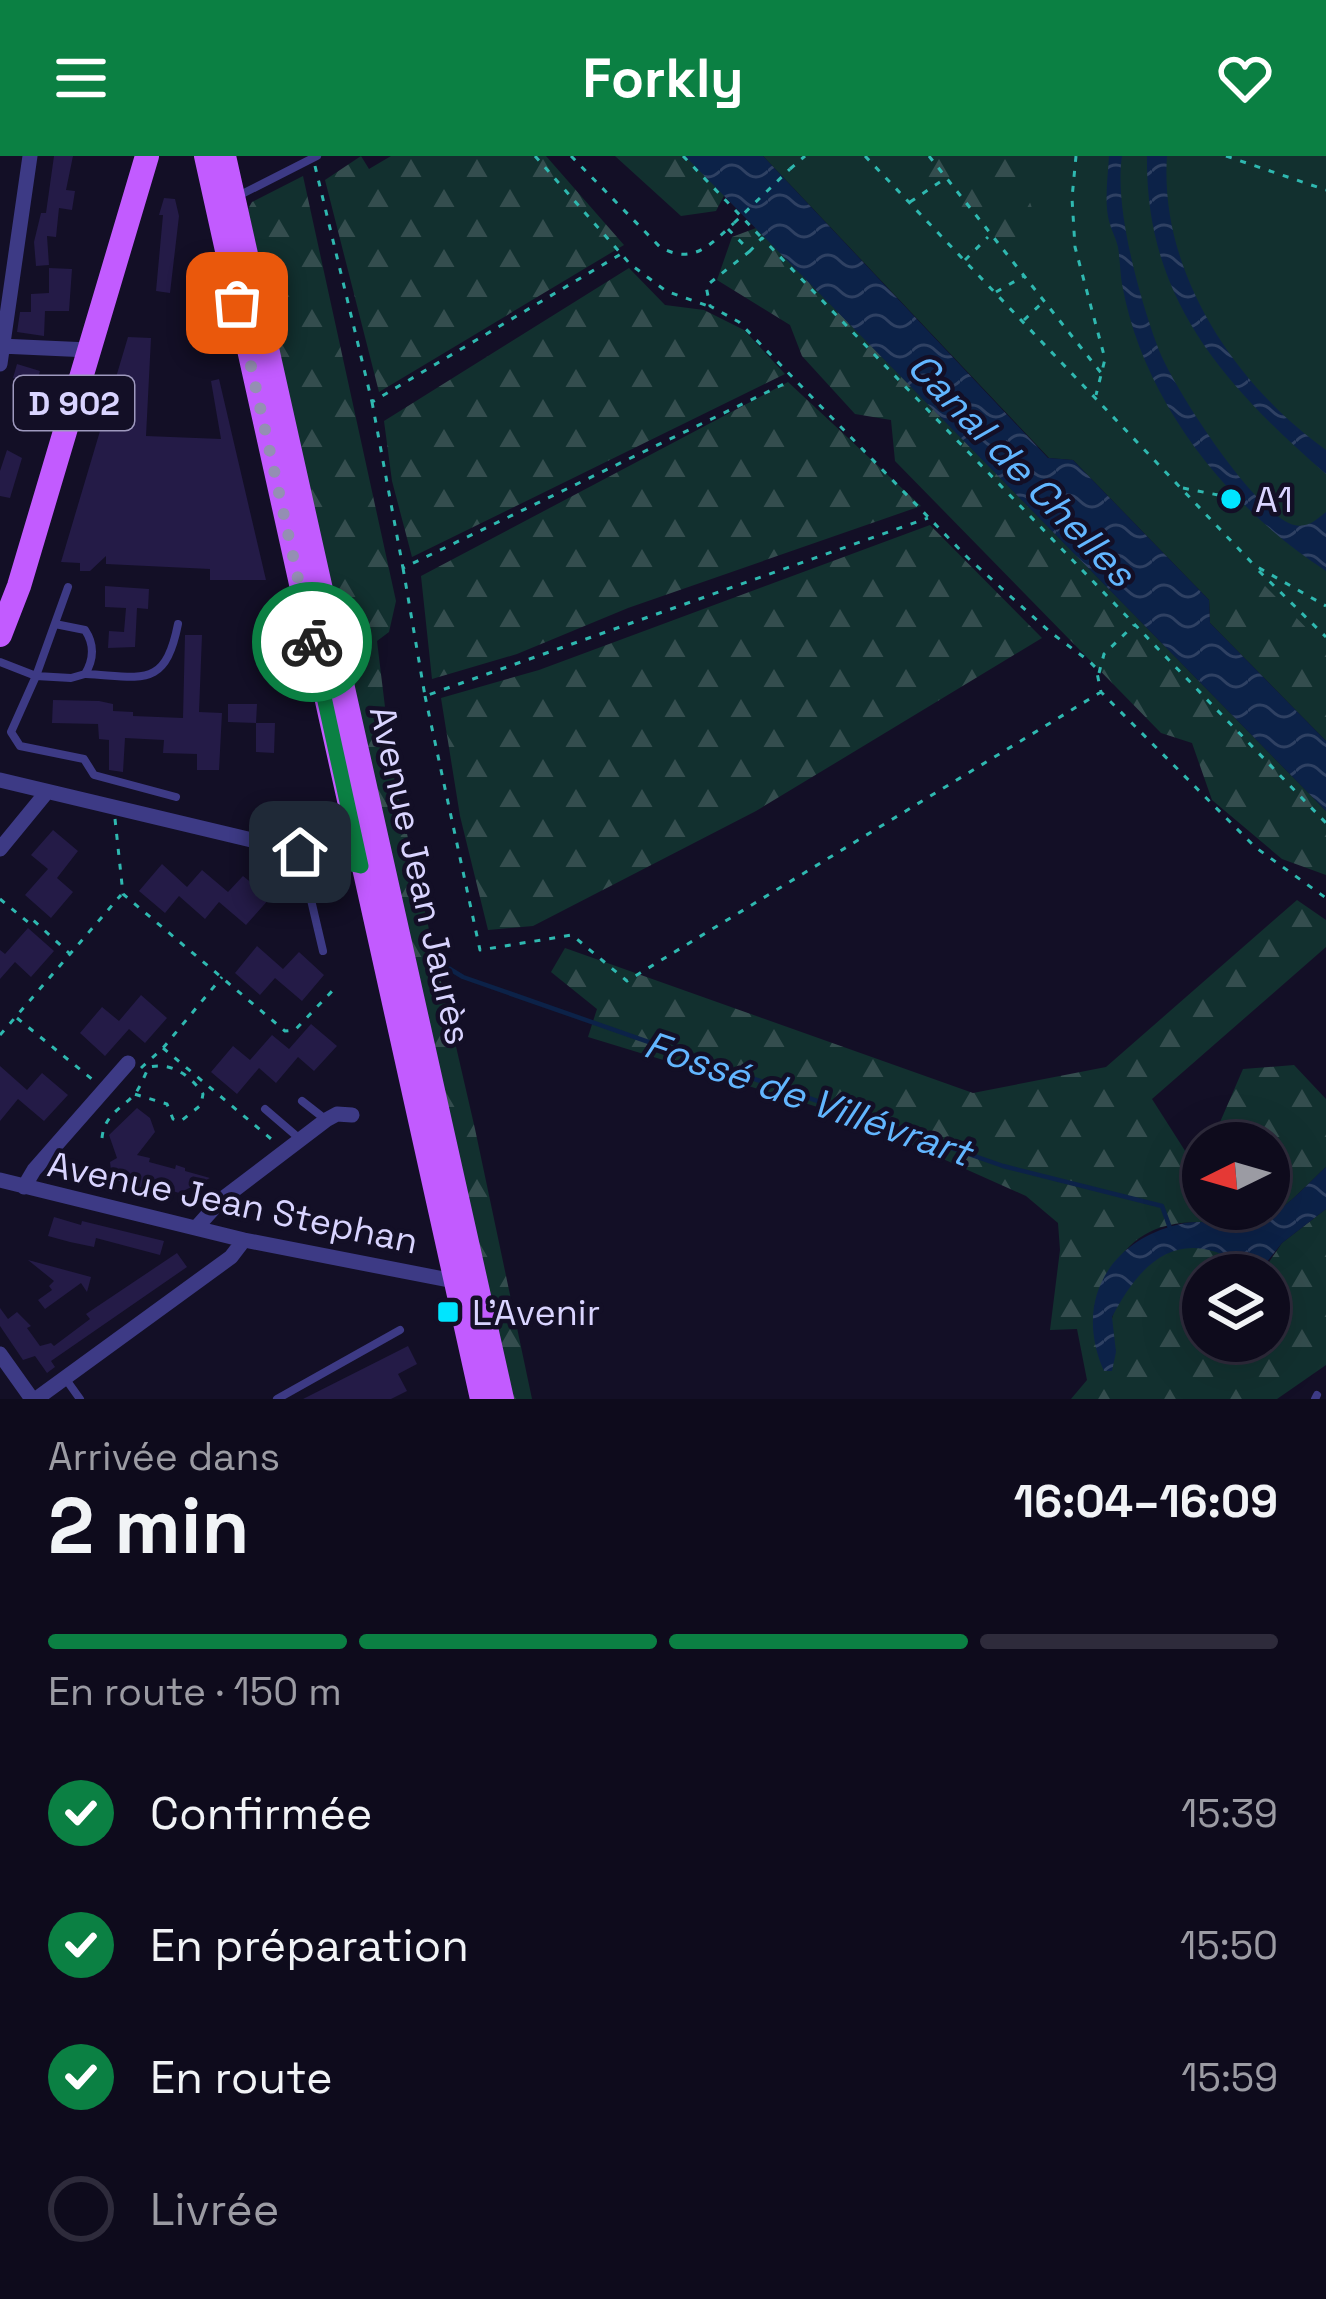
<!DOCTYPE html>
<html lang="fr">
<head>
<meta charset="utf-8">
<style>
  body { margin:0; font-family:"Space Grotesk",sans-serif; background:#171425; color:#f1f3f6; height:100vh; display:flex; flex-direction:column; font-size:45px; white-space:nowrap }
  * { box-sizing:border-box; margin:0 }
  p { font-size:39px; color:#9b9ba3 }
  .icon { flex:none; width:66px; height:66px; fill:none; stroke:currentColor; stroke-width:2; stroke-linecap:round; stroke-linejoin:round }
  .map { position:relative; height:1243px; overflow:hidden }
  .drawer { display:flex; flex-direction:column; background:#0e0b1c; flex:1 }
  .drawer>* { flex:none }
  .needle { width:78px; rotate:265deg }
  .controls { position:absolute; left:1182px; top:966px; display:grid; gap:24px }
  .controls a { display:grid; place-items:center; width:108px; height:108px; border-radius:50%; background:#0e0b1c; box-shadow:0 12px 48px #0002,0 0 0 3px #2e2b3b; font-size:60px }
  .pin { position:absolute; display:grid; place-items:center; width:102px; height:102px; color:#fff; margin:-51px; border-radius:24px; box-shadow:0 6px 18px #0006 }
  .courier { position:absolute; display:grid; place-items:center; width:120px; height:120px; margin:-60px; border:9px solid #0b8043; border-radius:50%; background:#fff; color:#222; box-shadow:0 3px 15px #0007 }
  .headline em { font-style:normal; font-weight:800 }
  .headline div { display:flex; flex-direction:column-reverse }
  .headline { display:flex; align-items:center; justify-content:space-between; height:204px; padding:0 48px }
  h1 { font-size:78px; font-weight:800; line-height:90px }
  .bar { display:grid; grid-template-columns:repeat(4,1fr); gap:18px 12px; align-content:center; height:144px; padding:0 48px }
  .bar i { height:15px; border-radius:9px; background:#2e2b3b }
  .bar .active { background:#0b8043 }
  .bar p { grid-column:span 4 }
  ol { padding:0 48px; list-style:none }
  li { display:flex; align-items:center; gap:36px; height:132px }
  li p { margin-inline-start:auto }
  li .icon { padding:12px; border-radius:50%; background:#0b8043; color:#fff; stroke-width:4 }
  li:last-child { color:#9b9ba3 }
  li i { width:66px; height:66px; border:6px solid #2e2b3b; border-radius:50% }
  header { display:flex; justify-content:space-between; align-items:center; height:156px; padding:0 48px; background:#0b8043; color:#fff; font-size:54px; font-weight:800 }
  .map>svg:first-child { display:block }
  .green { fill:#12302f }
  .forest { fill:url(#forest-firs); fill-rule:evenodd }
  .water { fill:url(#water-waves) }
  .lines { fill:none; stroke-linecap:round; stroke-linejoin:round }
  .stream { stroke:#0c2248; stroke-width:4.5 }
  .building { fill:#241b47 }
  .path { stroke:#2fb8b0; stroke-width:3; stroke-dasharray:6 9; stroke-linecap:butt }
  .lane { stroke:#3d3a85; stroke-width:8 }
  .street { stroke:#3d3a85; stroke-width:15 }
  .primary { stroke:#c25bff; stroke-width:24 }
  .path-bridge { stroke:#2fb8b0; stroke-width:3; stroke-dasharray:6 9; stroke-linecap:butt }
  .done { stroke:#948fb3; stroke-width:12; stroke-dasharray:0 21.6 }
  .route { stroke:#0b8043; stroke-width:15 }
  .poi-dot { fill:#00e5ff; stroke:#130f26; stroke-width:4.5 }
  .labels { text-anchor:middle; stroke-width:9; stroke-linejoin:round; paint-order:stroke }
  .shield { fill:#130f26; stroke:#9e99be; stroke-width:3 }
  .shield-label { font-size:33px; font-weight:bold; fill:#d9d4ff }
  .poi-label { font-size:36px; fill:#d9d4ff; stroke:#130f26; text-anchor:start }
  .street-label { font-size:36px; fill:#d9d4ff; stroke:#130f26 }
  .water-label { font-size:39px; font-style:italic; fill:#62b6ff; stroke:#130f26 }
</style>
</head>
<body>
<header><svg class="icon" aria-label="menu" viewBox="0 0 24 24"><path d="M4 6h16M4 12h16M4 18h16"/></svg>Forkly<svg class="icon" aria-label="heart" viewBox="0 0 24 24"><path d="M12 20l-8-8c-3-5 5-10 8-4 3-6 11-1 8 4z"/></svg></header>
<div class="map">
<svg width="1326" height="1243" viewBox="0 0 1326 1243">
  <defs>
    <pattern id="forest-firs" width="22" height="20" patternUnits="userSpaceOnUse" patternTransform="scale(3)"><rect width="22" height="20" fill="#12302f"/><path d="M5 1l3.5 6h-7zM16 11l3.5 6h-7z" fill="#344d4e"/></pattern>
    <pattern id="water-waves" width="16" height="10" patternUnits="userSpaceOnUse" patternTransform="scale(3)"><rect width="16" height="10" fill="#0c2248"/><path d="M0 5q4-4 8 0t8 0" fill="none" stroke="#2f4163"/></pattern>
  </defs>
  <rect width="100%" height="100%" fill="#130f26"/>
  <path class="green" d="M763 0H1326V585L1210 467 1209 444 1073 304 1049 302Z"/>
  <path class="forest" d="M361 0 369 13 391 0H546L624 89 379 236 325 24Z
    M615 0H690L726 36 716 55 681 60Z
    M881 0H1016C1011 22 1021 26 1029 44 1045 78 1011 97 985 107Z
    M303 20 396 445 389 476 377 485 393 617 475 973 532 1243H507L248 53 252 46Z
    M756 72 1326 655V719L1282 703 1212 644 1192 587 1161 577 895 305 891 264 855 258 802 200 790 169 717 124 732 81Z
    M629 112 665 149 704 154 744 174 785 218 412 401 392 325 384 265Z
    M788 226 921 350 628 452 517 498 432 523 421 420Z
    M930 369 1042 482 756 655 533 770 488 774 460 660 441 542 539 514Z
    M1265 430 1326 492V574L1219 465 1237 438Z
    M1297 744 1326 764V791L1152 943 1203 1023V1053H1269V987H1211L1243 913 1294 909 1326 943V1011C1306 1029 1286 1054 1260 1064 1241 1071 1223 1067 1204 1066 1137 1065 1117 1096 1094 1151L1116 1196C1113 1185 1109 1170 1113 1159 1124 1128 1161 1086 1196 1090 1229 1094 1229 1111 1269 1106L1282 1087 1326 1053V1209L1277 1243H1071L1087 1224 1077 1173 1050 1174 1060 1094 1058 1067 1026 1040 847 960 588 881 597 853 551 816 565 792 973 937 1106 911ZM1203 1119H1269V1185H1203Z"/>
  <path class="water" d="M685 0H763L1048 302 1073 304 1209 444 1210 467 1326 585V655Z
    M1109 0H1122C1114 50 1139 140 1157 189 1170 227 1256 360 1294 369 1308 372 1316 364 1326 356V415C1228 351 1143 246 1122 128 1120 116 1120 103 1118 91 1116 82 1111 74 1109 65 1104 45 1108 20 1109 0Z
    M1147 0H1167C1159 116 1235 229 1326 294V318C1224 229 1145 143 1147 0Z
    M1326 1011V1053L1282 1087 1262 1112C1244 1111 1233 1102 1216 1096 1165 1079 1134 1119 1112 1161L1116 1196 1112 1215H1104C1072 1143 1112 1081 1185 1067 1210 1063 1236 1073 1260 1064 1286 1054 1306 1029 1326 1011Z"/>
  <g class="lines">
    <path class="stream" d="M440 807 463 821 1003 1010 1162 1050 1170 1072"/>
  </g>
  <path class="building" d="M54 0H73L66 34 75 35 72 54 59 52 56 81 47 80 49 109 36 110 34 86 41 57H46Z
    M164 42 175 43 179 60 170 137 156 135 163 59H159Z
    M49 112 72 113 69 155H45L44 180 17 176 20 156H31V138L49 137Z
    M128 181 151 182 146 280 221 283 211 225 219 223 266 424H210V413L106 408V400L90 415H80V407L61 406Z
    M17 208 40 215 31 245 39 247 33 271 13 266 24 225 13 222Z
    M7 294 22 302 10 342 0 340V315Z
    M105 430 149 433 148 453 137 452 135 491 108 492 109 475 124 476 126 452 105 451Z
    M185 479H202L199 556 222 557 219 614H197V598L163 597 164 584 125 582 123 616 109 614V584L99 583 98 568 52 567 53 544 99 545 113 548V555L133 556V560L183 562Z
    M228 548H257L256 567 228 566Z
    M256 567H275L274 597 256 596Z
    M53 674 78 695 57 722 73 736 51 762 25 739 48 713 31 699Z
    M162 708 187 731 202 714 228 736 243 720 270 742 246 769 219 746 205 763 179 740 165 757 139 735Z
    M28 772 54 795 31 821 15 806 0 823V794L5 798Z
    M257 790 283 813 299 796 324 819 302 845 275 822 260 839 235 817Z
    M141 839 167 862 145 887 129 873 105 900 80 877 102 851 119 865Z
    M311 868 337 890 314 915 298 901 276 927 259 912 237 938 211 916 233 890 250 904 272 879 289 893Z
    M0 910 27 934 42 917 68 939 44 965 18 943 0 965Z
    M137 952 150 962 155 976 137 999 150 1002 149 1006 175 1013 176 1009 185 1012V1015L210 1022 179 1037 173 1035 172 1040 112 1023 110 1006 117 1002 109 979Z
    M54 1061 81 1069 82 1065 164 1085 160 1099 96 1082 94 1091 70 1086 48 1080Z
    M177 1097 187 1111 51 1205 55 1211 47 1217 35 1200 23 1204 0 1170V1152L8 1163 17 1156 31 1170 27 1172 40 1190 51 1187 54 1190 90 1163 86 1158Z
    M28 1104 91 1121 87 1136 81 1127 45 1153 38 1144 52 1134 49 1130 54 1125Z
    M408 1190 417 1208 398 1218 407 1235 391 1243H303Z"/>
  <g class="lines">
    <path class="path" d="M535 0 630 108 666 135 708 150
      M571 0 660 91C693 110 711 88 734 67
      M683 0 761 81
      M865 0 1254 409 1326 450
      M929 0 1102 218
      M1076 0 1072 42 1075 91 1105 203 1096 239
      M1226 0 1326 34
      M315 10 372 246 621 98
      M790 13 805 0
      M910 46 946 22
      M728 73 750 95 762 82 1326 667
      M750 95 706 130 710 150 739 166 968 402 1050 476 1089 505 1096 512 1101 536 1255 691 1326 742
      M965 104 988 81
      M996 136 1024 120
      M1024 164 1043 146
      M372 246 403 412 788 226
      M1183 332 1228 341
      M403 412 425 540 928 362
      M1259 415 1326 481
      M1099 517 1104 498 1134 469
      M425 540 480 794 572 779 627 825 1101 536
      M115 663 123 738 285 875 295 874 336 831
      M0 743 29 767 32 763 69 797
      M17 862 93 924
      M0 879 121 739
      M163 892 276 987
      M141 912 163 892 222 821
      M102 982C104 960 119 954 133 940 140 933 144 920 149 911 172 906 191 920 203 938L201 949 181 965 173 963 167 948 134 938"/>
    <path class="lane" d="M238 40 317 0
      M55 468 85 474C95 489 94 503 85 518L71 522 36 520 68 431
      M0 506 36 520 11 576 20 590 84 603 94 619 176 641
      M86 518C143 521 165 533 178 468
      M300 697 323 795
      M302 945 325 963
      M265 953 300 983
      M65 1222 80 1243
      M277 1243 400 1174
      M1315 1243 1317 1239"/>
    <path class="street" d="M0 190 89 194
      M0 208 30 0
      M0 624 361 710
      M0 693 46 637
      M0 1024 244 1084 459 1126
      M24 1031 34 1014 128 907
      M196 1072 221 1044 326 964 337 958 352 959
      M0 1198 32 1243
      M36 1243 231 1101 244 1084"/>
    <path class="primary" d="M206 0 482 1243
      M224 0 502 1243
      M0 479 19 430 147 0"/>
    <path class="path-bridge" d="M734 67 790 13"/>
  </g>
  <g class="lines">
    <path class="done" d="M237 147 312 486"/>
    <path class="route" d="M300 696 361 710 312 486"/>
  </g>
  <g class="poi-dot">
    <circle cx="1231" cy="343" r="12"/>
    <rect x="436" y="1144" width="24" height="24" rx="6"/>
  </g>
  <g class="labels">
    <rect class="shield" x="14" y="220" width="120" height="54" rx="9"/>
    <g class="shield-label">
      <text x="74" y="259">D 902</text>
    </g>
    <g class="poi-label">
      <text x="1255" y="356">A1</text>
      <text x="472" y="1169">L'Avenir</text>
    </g>
    <g class="street-label">
      <text transform="translate(421 719) rotate(77)" y="13">Avenue Jean Jaurès</text>
      <text transform="translate(233 1046) rotate(12)" y="13">Avenue Jean Stephan</text>
    </g>
    <g class="water-label">
      <text transform="translate(1022 313) rotate(46)" y="14">Canal de Chelles</text>
      <text transform="translate(808 942) rotate(19)" y="14">Fossé de Villévrart</text>
    </g>
  </g>
</svg>
<div class="controls">
<a><svg class="needle" viewBox="-14 -14 28 28"><path d="M0-13l5 13h-10z" fill="#e53935"/><path d="M0 13l5-13h-10z" fill="#9b9ba3"/></svg></a>
<a><svg class="icon" aria-label="layers" viewBox="0 0 24 24"><path d="M12 4l9 5-9 5-9-5zM3 14l9 5 9-5"/></svg></a>
</div>
<div class="pin" style="left:237px;top:147px;background:#ea580c"><svg class="icon" aria-label="bag" viewBox="0 0 24 24"><path d="M5 8h14l-1 12H6zM9 8a3 3 0 0 1 6 0"/></svg></div>
<div class="pin" style="left:300px;top:696px;background:#1f2937"><svg class="icon" aria-label="home" viewBox="0 0 24 24"><path d="M3 11l9-7 9 7M6 9v11h12V9"/></svg></div>
<div class="courier" style="left:312px;top:486px"><svg class="icon" aria-label="bike" viewBox="0 0 24 24"><circle cx="6" cy="16" r="4"/><circle cx="18" cy="16" r="4"/><path d="M6 16l4-8h5l3 8M10 8l3 8H6M13 5h3"/></svg></div>
</div>
<section class="drawer">
<div class="headline"><div><h1>2 min</h1><p>Arrivée dans</p></div><em>16:04–16:09</em></div>
<div class="bar"><i class="active"></i><i class="active"></i><i class="active"></i><i></i><p>En route · 150 m</p></div>
<ol>
<li><svg class="icon" aria-label="check" viewBox="0 0 24 24"><path d="M5 12l5 5 9-10"/></svg>Confirmée<p>15:39</p></li>
<li><svg class="icon" aria-label="check" viewBox="0 0 24 24"><path d="M5 12l5 5 9-10"/></svg>En préparation<p>15:50</p></li>
<li><svg class="icon" aria-label="check" viewBox="0 0 24 24"><path d="M5 12l5 5 9-10"/></svg>En route<p>15:59</p></li>
<li><i></i>Livrée</li>
</ol>
</section>
</body>
</html>
